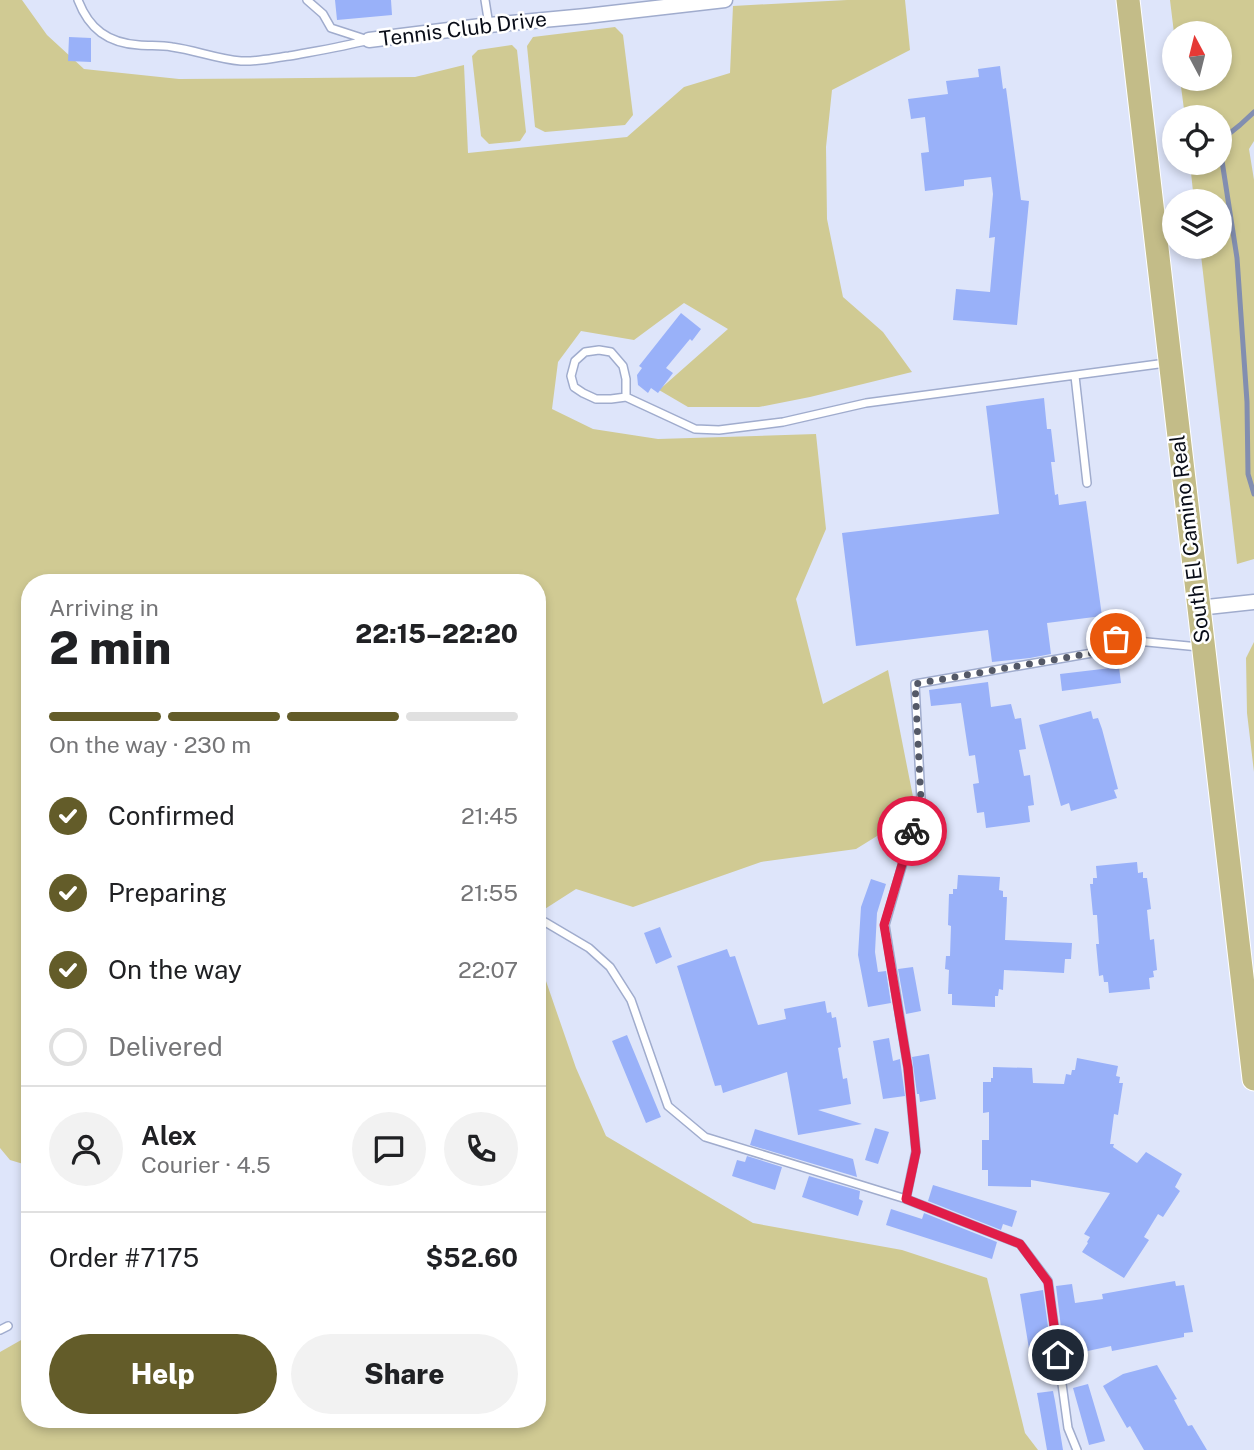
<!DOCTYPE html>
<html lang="en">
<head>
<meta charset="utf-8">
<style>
  body { margin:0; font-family:"Public Sans",sans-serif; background:#f2f2f2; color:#202124; height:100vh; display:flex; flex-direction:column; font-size:26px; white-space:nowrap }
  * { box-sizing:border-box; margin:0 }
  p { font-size:23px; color:#757577 }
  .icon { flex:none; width:38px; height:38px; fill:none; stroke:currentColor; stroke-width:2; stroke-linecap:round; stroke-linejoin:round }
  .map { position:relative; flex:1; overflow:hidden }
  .sheet { position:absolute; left:21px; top:574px; width:525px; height:854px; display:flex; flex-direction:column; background:#fff; border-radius:28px; box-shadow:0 4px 10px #0003 }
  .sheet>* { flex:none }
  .needle { width:46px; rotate:353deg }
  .buttons { position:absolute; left:1162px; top:21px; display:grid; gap:14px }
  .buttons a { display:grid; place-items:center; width:70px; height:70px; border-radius:50%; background:#fff; box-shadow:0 4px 10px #0003; font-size:35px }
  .pin { position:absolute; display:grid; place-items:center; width:60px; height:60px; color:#fff; margin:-30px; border:4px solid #fff; border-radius:50%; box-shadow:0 2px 7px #0007 }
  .courier { position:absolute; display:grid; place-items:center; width:70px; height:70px; margin:-35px; border:5px solid #e11d48; border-radius:50%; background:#fff; color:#222; box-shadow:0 2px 9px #0007 }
  .head em { font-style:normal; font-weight:800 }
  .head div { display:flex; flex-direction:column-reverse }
  .head { display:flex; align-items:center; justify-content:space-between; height:119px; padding:0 28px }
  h1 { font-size:46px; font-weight:800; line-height:52px }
  .bar { display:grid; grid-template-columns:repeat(4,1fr); gap:10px 7px; align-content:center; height:84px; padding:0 28px }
  .bar i { height:9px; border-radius:5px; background:#e0e0e0 }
  .bar .on { background:#635c29 }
  .bar p { grid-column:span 4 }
  .line { display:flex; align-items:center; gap:18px; padding:0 28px; border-top:2px solid #e0e0e0 }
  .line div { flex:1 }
  .round { display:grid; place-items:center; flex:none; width:74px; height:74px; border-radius:37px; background:#f2f2f2 }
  ol { padding:0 28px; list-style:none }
  li { display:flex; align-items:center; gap:21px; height:77px }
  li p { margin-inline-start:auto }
  li .icon { padding:7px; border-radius:50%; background:#635c29; color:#fff; stroke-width:4 }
  li:last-child { color:#757577 }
  li i { width:38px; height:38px; border:4px solid #e0e0e0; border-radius:50% }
  .cta { display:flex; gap:14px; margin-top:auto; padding:14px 28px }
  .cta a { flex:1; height:80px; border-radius:42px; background:#635c29; color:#fff; font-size:28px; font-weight:800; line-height:80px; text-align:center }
  .cta a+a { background:#f2f2f2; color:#202124 }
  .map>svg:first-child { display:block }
  .green { fill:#d0ca93 }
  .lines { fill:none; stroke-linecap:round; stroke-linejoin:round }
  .stream { stroke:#828eb0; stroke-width:5 }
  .building { fill:#99b1f9 }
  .lane-casing { stroke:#a0accd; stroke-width:10 }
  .street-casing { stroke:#a0accd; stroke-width:17 }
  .primary-casing { stroke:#fff; stroke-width:25 }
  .lane { stroke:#fff; stroke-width:7 }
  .street { stroke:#fff; stroke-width:14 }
  .primary { stroke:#c3bc88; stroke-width:23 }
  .done { stroke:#545967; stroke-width:7; stroke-dasharray:0 12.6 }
  .route { stroke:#e11d48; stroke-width:9 }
  .labels { text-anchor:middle; stroke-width:5; stroke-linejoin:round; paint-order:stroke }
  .street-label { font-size:21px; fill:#090d18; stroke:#fff }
</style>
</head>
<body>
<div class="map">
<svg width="1254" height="1450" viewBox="0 0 1254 1450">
  <rect width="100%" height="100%" fill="#dee5fa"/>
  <path class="green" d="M0 0H22L47 35 84 69 179 79 308 78 415 77 464 65 468 153 627 137 684 87 730 73 733 6 847 0H905L910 50 832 90 826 147 827 219 843 297 883 332 912 372 810 397 759 407H688L659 390 728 329 684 303 634 340 581 331 558 362 552 409 593 429 658 439 816 434 826 529 796 599 823 704 888 670 916 812 856 849 761 862 633 907 576 889 537 914V583H30V1166L10 1160 0 1148Z
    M1170 0H1254V141L1249 149 1254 180V559L1237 564 1200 247H1220V201H1194L1190 163H1220V117H1185L1180 79H1220V33H1174Z
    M615 27 623 35 633 115 625 125 545 132 535 127 527 46 533 37Z
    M512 45 517 50 526 132 520 141 489 144 481 136 472 56 478 50Z
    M1254 642V772L1247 713 1246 658Z
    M537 955 576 1068 606 1136 753 1223 902 1250 987 1278 1025 1433 1038 1450H0V1352L30 1335V1419H537Z"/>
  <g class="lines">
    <path class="stream" d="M1220 141 1240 125 1254 112
      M1220 148 1237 258 1247 402 1248 474 1254 494"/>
  </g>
  <path class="building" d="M335 0H391L392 15 337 20Z
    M69 37 91 38V62L68 61Z
    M1000 66 1003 89 1006 88 1021 200 1029 201 1017 325 953 320 956 289 990 292 995 237 989 238 993 194 991 177 964 180V186L925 191 921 153 929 152 925 117 911 119 908 99 948 94 946 81 979 77 978 69Z
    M681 313 701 329 692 341 690 339 666 368 673 373 658 393 651 388 648 393 638 385 637 375 642 368 639 366Z
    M1044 398 1047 429H1051L1055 462H1051L1055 495 1058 494 1059 505 1086 501 1102 616 1047 623 1051 654 1030 658 992 662 988 630 856 646 842 533 999 514 986 406Z
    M1119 667 1121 683 1062 691 1060 674Z
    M988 682 991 707 1011 704 1015 719 1021 718 1026 749 1019 750 1024 776 1030 775 1034 805 1028 806 1030 822 986 828 984 812 977 813 973 784 979 783 975 755 969 756 961 703 931 706 929 690Z
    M1091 711 1093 719 1098 718 1102 729 1118 789 1114 790 1117 798 1071 811 1069 803 1061 806 1039 725Z
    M1137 862 1138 873 1143 872V878H1147L1151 909 1147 910 1150 940 1154 939 1157 970 1153 971 1154 977 1149 978 1150 989 1109 993 1108 982H1104L1103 975 1099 976 1096 944H1099L1097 915H1093L1090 884H1093V878H1097L1096 866Z
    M958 875 1000 877 999 890 1003 891V897H1007L1005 940 1072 943 1071 959H1065L1064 973 1004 970 1003 990 999 989 998 996H995V1007L952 1005V994H948L949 970 945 969 946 956H950L951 926 948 925 949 894H953V889H957Z
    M871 879 886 884 877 913 875 952 878 972 886 971 891 1003 868 1007 858 955 861 907Z
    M660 927 672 957 656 964 644 933Z
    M727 949 730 957 735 956 758 1025 786 1019 784 1009 825 1001 827 1013 831 1012 832 1018 836 1017 841 1047 838 1048 843 1079 847 1078 851 1104 818 1110 862 1124 798 1135 787 1072 723 1093 721 1085 715 1086 677 966Z
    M913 967 921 1011 906 1014 898 969Z
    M627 1035 661 1117 646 1123 612 1041Z
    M889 1038 893 1061 900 1059 905 1096 883 1099 873 1041Z
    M929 1054 936 1099 920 1102 919 1094H917L912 1057Z
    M1077 1058 1118 1066 1116 1076 1120 1077 1119 1083H1123L1118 1115 1114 1114 1110 1144H1114L1113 1147 1137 1163 1146 1152 1182 1174 1175 1187 1180 1191 1163 1217 1158 1214 1144 1237 1149 1240 1124 1278 1082 1252 1088 1243 1087 1242 1090 1237 1084 1234 1110 1193 1031 1180V1187L988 1186V1170H982V1140H989V1112L983 1113V1082H991V1078H993V1067L1032 1068 1033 1083 1064 1084 1066 1074 1071 1075 1072 1070H1075Z
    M875 1128 889 1132 878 1164 865 1160Z
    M755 1129 853 1159 857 1177 750 1145Z
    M747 1156 782 1167 775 1190 732 1176 737 1160 745 1162Z
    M809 1176 860 1191 859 1199 863 1201 858 1216 802 1197Z
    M933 1185 1017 1211 1012 1227 1003 1224 1001 1230 928 1201Z
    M891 1209 922 1219 924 1213 997 1242 992 1259 886 1225Z
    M1175 1281 1176 1286 1184 1285 1193 1332 1184 1333V1337L1112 1351 1111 1346 1083 1352 1080 1354 1081 1358 1065 1361 1056 1286 1072 1284 1075 1303 1103 1299 1102 1294Z
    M1043 1290 1052 1356 1047 1357 1048 1364 1032 1367 1020 1294Z
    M1157 1365 1177 1399 1174 1400 1188 1426 1192 1425 1207 1450H1144L1130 1426 1127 1428 1103 1386 1123 1374Z
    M1088 1384 1105 1441 1089 1445 1073 1388Z
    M1053 1391 1055 1401 1063 1450H1047L1037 1393Z"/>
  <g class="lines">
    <defs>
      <path id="lane" d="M78 0C89 29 108 43 139 45 150 46 161 45 172 47 195 50 217 59 241 61 257 62 273 58 289 56 316 51 342 47 369 40
        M307 0 323 14 331 28 368 40
        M485 0 489 25
        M1075 376 1087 483
        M626 397V379L623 366 611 352 599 350 585 352 575 361 571 376 574 387 583 393 596 399H611L626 397 695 429 719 430 783 422 866 403 1166 363
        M545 922 589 948 610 967 631 1000 668 1106 705 1137 906 1199
        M0 1330 8 1326
        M1077 1450 1068 1428 1048 1281 1020 1244 906 1199 916 1151 908 1068 885 925 921 800 915 684 1098 652 1116 639 1199 647"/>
      <path id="street" d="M369 40 489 25 586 16 725 0
        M1198 608 1254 602"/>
      <path id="primary" d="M1128 0 1254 1079"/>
    </defs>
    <use href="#lane" class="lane-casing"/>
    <use href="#street" class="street-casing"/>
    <use href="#primary" class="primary-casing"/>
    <use href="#lane" class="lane"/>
    <use href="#street" class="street"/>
    <use href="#primary" class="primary"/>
  </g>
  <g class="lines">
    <path class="done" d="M912 831 921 800 915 684 1098 652 1116 639"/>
    <path class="route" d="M912 831 884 925 908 1068 916 1152 906 1199 1020 1244 1048 1282 1058 1355"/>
  </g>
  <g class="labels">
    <g class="street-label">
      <text transform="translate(463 29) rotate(-7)" y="7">Tennis Club Drive</text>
      <text transform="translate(1190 539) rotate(-97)" y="7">South El Camino Real</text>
    </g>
  </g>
</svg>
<div class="buttons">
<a><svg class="needle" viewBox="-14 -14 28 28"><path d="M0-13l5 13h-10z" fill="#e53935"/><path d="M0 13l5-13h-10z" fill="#757577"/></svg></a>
<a><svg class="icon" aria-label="locate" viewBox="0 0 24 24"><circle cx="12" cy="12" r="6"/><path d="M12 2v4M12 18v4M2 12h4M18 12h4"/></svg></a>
<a><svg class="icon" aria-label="layers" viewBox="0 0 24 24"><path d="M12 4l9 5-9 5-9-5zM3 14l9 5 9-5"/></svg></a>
</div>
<div class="pin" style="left:1116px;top:639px;background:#ea580c"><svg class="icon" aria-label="bag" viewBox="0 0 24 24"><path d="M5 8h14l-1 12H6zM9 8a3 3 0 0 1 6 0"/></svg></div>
<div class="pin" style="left:1058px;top:1355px;background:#1f2937"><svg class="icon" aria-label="home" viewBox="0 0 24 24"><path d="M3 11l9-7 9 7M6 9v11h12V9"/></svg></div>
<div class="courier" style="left:912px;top:831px"><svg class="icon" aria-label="bike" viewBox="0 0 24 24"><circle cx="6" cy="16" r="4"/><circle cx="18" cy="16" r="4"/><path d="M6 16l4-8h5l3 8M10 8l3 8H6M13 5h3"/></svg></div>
<section class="sheet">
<div class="head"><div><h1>2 min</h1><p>Arriving in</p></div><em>22:15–22:20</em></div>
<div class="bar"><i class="on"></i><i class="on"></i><i class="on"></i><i></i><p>On the way · 230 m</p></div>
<ol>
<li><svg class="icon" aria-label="check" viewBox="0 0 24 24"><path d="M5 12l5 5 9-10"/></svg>Confirmed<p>21:45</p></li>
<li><svg class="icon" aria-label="check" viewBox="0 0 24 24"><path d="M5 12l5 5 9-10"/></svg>Preparing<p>21:55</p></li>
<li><svg class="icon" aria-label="check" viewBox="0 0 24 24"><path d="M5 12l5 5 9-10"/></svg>On the way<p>22:07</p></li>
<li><i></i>Delivered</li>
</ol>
<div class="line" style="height:126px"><a class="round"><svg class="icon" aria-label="person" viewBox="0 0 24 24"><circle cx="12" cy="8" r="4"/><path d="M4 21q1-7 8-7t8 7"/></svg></a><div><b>Alex</b><p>Courier · 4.5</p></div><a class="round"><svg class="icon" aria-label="chat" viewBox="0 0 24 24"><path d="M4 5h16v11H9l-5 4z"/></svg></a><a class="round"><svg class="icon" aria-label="phone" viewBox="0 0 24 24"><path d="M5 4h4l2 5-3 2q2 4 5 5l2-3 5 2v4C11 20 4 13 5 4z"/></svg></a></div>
<div class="line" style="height:91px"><div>Order #7175</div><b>$52.60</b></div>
<div class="cta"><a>Help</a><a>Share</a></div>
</section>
</div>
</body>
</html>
